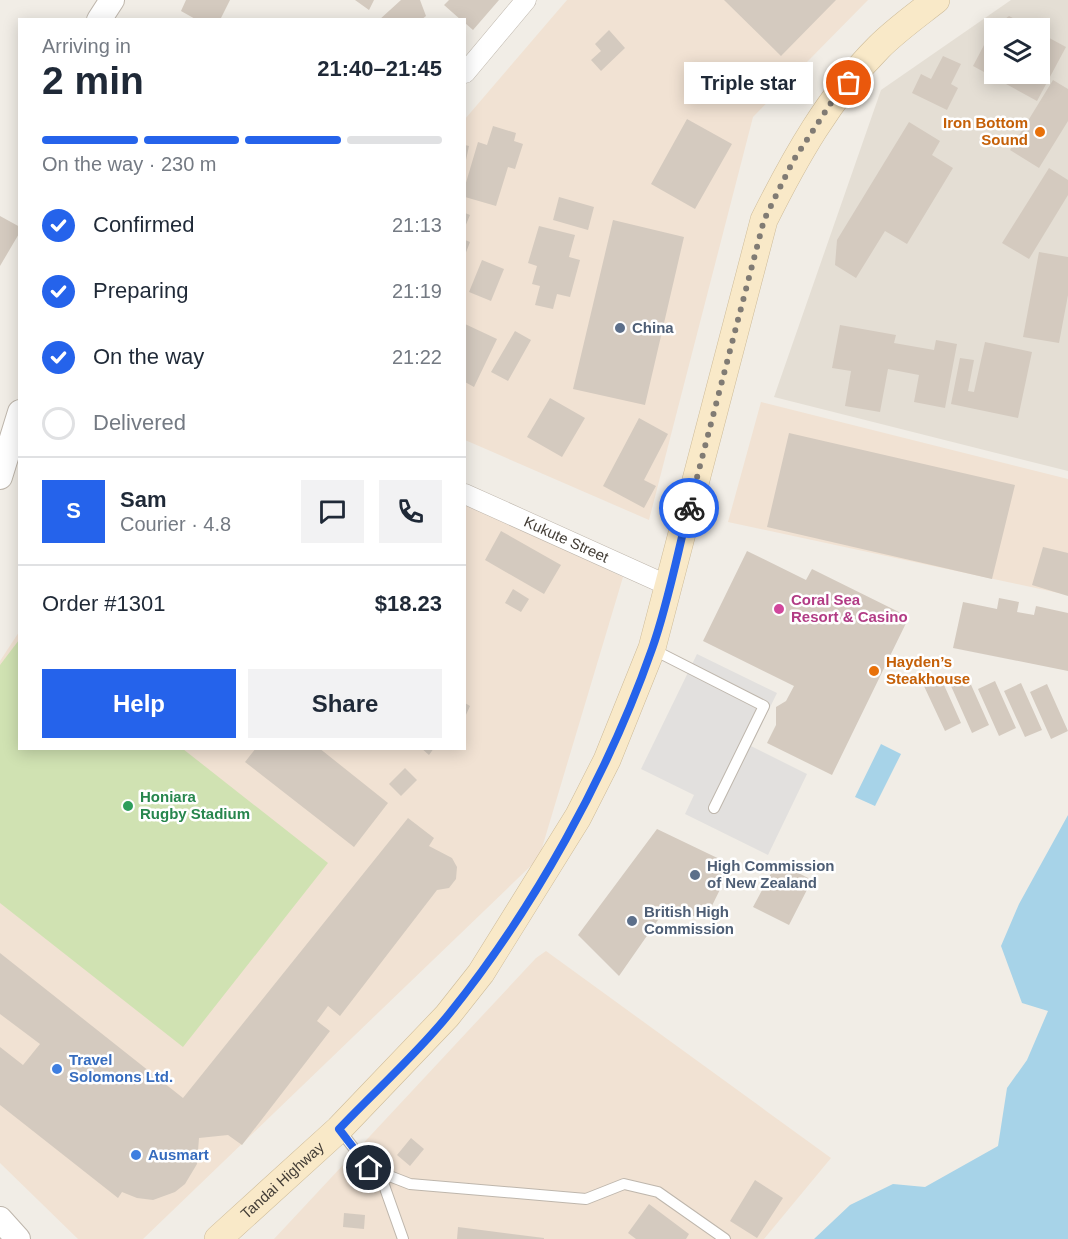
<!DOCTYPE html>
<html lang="en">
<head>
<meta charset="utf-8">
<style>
  body { margin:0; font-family:Helvetica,sans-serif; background:#f2f2f3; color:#1f2937; height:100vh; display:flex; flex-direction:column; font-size:22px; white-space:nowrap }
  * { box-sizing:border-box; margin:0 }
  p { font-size:20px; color:#747a83 }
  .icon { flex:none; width:33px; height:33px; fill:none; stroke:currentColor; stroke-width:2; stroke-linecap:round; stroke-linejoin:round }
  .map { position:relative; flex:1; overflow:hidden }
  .details { position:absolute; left:18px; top:18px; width:448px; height:732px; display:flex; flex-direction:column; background:#fff; border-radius:0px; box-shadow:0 3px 15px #0003 }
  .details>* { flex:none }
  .controls { position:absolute; left:984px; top:18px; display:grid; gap:12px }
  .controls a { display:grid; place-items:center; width:66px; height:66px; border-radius:0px; background:#fff; box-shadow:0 3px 15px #0003; font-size:30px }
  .pin { position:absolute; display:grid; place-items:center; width:51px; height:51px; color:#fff; margin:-26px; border:3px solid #fff; border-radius:50%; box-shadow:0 2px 6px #0007 }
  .courier { position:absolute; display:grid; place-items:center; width:60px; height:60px; margin:-30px; border:4px solid #2563eb; border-radius:50%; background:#fff; color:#222; box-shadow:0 2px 8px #0007 }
  .bubble { position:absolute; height:42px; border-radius:0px; background:#fff; box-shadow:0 3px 15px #0003; font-size:20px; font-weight:700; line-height:42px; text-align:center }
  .head em { font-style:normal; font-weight:700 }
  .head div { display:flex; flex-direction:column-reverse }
  .head { display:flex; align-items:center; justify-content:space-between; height:102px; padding:0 24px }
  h1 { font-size:39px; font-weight:700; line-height:45px }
  .bar { display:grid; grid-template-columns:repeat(4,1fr); gap:9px 6px; align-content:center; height:72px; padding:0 24px }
  .bar i { height:8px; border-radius:4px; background:#e0e1e3 }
  .bar .current { background:#2563eb }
  .bar p { grid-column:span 4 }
  .line { display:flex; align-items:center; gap:15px; padding:0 24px; border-top:2px solid #e0e1e3 }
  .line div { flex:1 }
  .round { display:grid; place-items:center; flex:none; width:63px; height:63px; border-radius:0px; background:#f2f2f3 }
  ol { padding:0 24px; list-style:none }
  li { display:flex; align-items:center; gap:18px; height:66px }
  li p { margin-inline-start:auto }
  li .icon { padding:6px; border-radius:50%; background:#2563eb; color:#fff; stroke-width:4 }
  li:last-child { color:#747a83 }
  li i { width:33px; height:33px; border:3px solid #e0e1e3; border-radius:50% }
  .primary-button { display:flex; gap:12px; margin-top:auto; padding:12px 24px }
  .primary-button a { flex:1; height:69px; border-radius:0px; background:#2563eb; color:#fff; font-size:24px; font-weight:700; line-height:69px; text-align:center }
  .primary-button a+a { background:#f2f2f3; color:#1f2937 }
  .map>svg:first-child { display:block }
  .residential { fill:#e4ded4; fill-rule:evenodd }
  .commercial { fill:#f1e2d3 }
  .green { fill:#d0e2b2 }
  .parking { fill:#e2e0de }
  .water { fill:#a7d3e8 }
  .building { fill:#d4cabf }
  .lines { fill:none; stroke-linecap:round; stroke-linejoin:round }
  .service-casing { stroke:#beb6ac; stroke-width:12 }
  .minor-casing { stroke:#beb6ac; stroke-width:21 }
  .tertiary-casing { stroke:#beb6ac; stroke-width:26 }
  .secondary-casing { stroke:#cdbb99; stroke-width:28 }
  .service { stroke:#fff; stroke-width:10 }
  .minor { stroke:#fff; stroke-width:20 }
  .tertiary { stroke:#fff; stroke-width:24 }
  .secondary { stroke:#f9e9c8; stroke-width:27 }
  .done { stroke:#807b74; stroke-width:6; stroke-dasharray:0 10.8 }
  .route { stroke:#2563eb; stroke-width:8 }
  .food-dot { fill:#e8710a; stroke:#fff; stroke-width:2 }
  .service-dot { fill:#5c6f8a; stroke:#fff; stroke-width:2 }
  .hotel-dot { fill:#d1479c; stroke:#fff; stroke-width:2 }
  .leisure-dot { fill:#2e9e5b; stroke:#fff; stroke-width:2 }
  .shop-dot { fill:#3f7fe0; stroke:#fff; stroke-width:2 }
  .labels { text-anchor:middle; stroke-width:5; stroke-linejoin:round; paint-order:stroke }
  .food-label { font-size:15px; font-weight:bold; fill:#c56008; stroke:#fff; text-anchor:end }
  .service-label { font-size:15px; font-weight:bold; fill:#4e5e75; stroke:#fff; text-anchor:start }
  .street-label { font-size:15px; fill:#433d36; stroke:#fff }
  .hotel-label { font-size:15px; font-weight:bold; fill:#b23c85; stroke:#fff; text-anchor:start }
  .leisure-label { font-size:15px; font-weight:bold; fill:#27864d; stroke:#fff; text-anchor:start }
  .shop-label { font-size:15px; font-weight:bold; fill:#366cbe; stroke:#fff; text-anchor:start }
</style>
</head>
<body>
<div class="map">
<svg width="1068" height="1239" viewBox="0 0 1068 1239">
  <rect width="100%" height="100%" fill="#f1ede6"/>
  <path class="residential" d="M1011 0H1068V471L774 397 881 90ZM994 28H1040V74H994Z"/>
  <path class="commercial" d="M567 0H868L753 117 649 520 465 440V119Z
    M761 402 1068 479V595L728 522Z
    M465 502 623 577 539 858 143 1239H78L0 1163V661L19 632 20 748H465Z
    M546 951 831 1158 764 1239H274L536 958Z"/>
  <path class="green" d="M19 640 20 748 183 749 328 863 183 1047 0 903V665Z"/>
  <path class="parking" d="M697 654 777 693 751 746 807 774 768 855 685 814 694 795 641 769Z"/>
  <path class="water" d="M881 744 901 754 875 806 855 797Z
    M1068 815V1239H814L850 1205 893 1184 925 1187 998 1146 1007 1088 1027 1060 1048 1011 1022 1003 1001 946 1019 904Z"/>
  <path class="building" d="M186 0H230L220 20H197L181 11Z
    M355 0H374L369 10Z
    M401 0H420L426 16 421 20H379Z
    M449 0H499L473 30 465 23V20H461L444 5Z
    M724 0H836L781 56Z
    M1009 16 1032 28H994V74H1040V33L1066 47 1037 101 973 66 993 28Z
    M609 30 625 48 601 71 591 60 601 51 595 44Z
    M943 56 961 64 951 84 958 88 947 110 912 93 921 74 931 79Z
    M1053 80 1068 89V121L1039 168 1010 150Z
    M687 119 732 144 695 209 651 184Z
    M909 122 940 141 932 155 953 168 907 244 885 231 856 278 835 265 837 240Z
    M493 126 516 133 514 141 523 144 515 169 508 167 496 206 465 197V186L478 142 487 145Z
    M465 145 469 146 466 160H465Z
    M1049 168 1068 180V195L1029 259 1002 243Z
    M559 197 594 207 588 230 553 220Z
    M465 213 470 215 465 227Z
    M0 216 20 227V232L0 266Z
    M613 220 684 237 645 405 573 389Z
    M539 226 575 235 569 257 580 260 570 297 557 294 553 309 535 305 540 286 532 284 537 266 528 263Z
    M465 240 470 242 465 255Z
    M1039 252 1068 257V295L1059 343 1023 337Z
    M482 260 504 269 491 301 469 292Z
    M465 324 497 339 474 387 465 382Z
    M840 325 896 335 894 343 934 350 936 340 957 344 945 408 914 402 919 375 888 369 880 412 845 406 851 371 832 368Z
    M515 331 531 340 508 381 491 372Z
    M985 342 1032 352 1018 418 951 404 960 358 974 360 968 391 974 392Z
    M550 398 585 418 562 457 527 437Z
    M639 418 668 434 644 480 656 486 644 508 603 486Z
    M789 433 1015 485 992 579 767 527Z
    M501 531 561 565 544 594 485 560Z
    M1043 547 1068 553V596L1032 585Z
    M747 551 806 580 812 569 909 617 832 775 767 743 776 725V707L786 701 794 686 703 641Z
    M513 589 529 599 521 612 505 603Z
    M999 598 1019 602 1017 612 1034 615 1036 606 1068 613V671L953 648 963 602 997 609Z
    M940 676 961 723 945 731 923 684Z
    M968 678 989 725 972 733 951 686Z
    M995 681 1016 728 999 736 978 689Z
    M1021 683 1042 730 1025 737 1004 691Z
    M1047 684 1068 731 1051 739 1030 692Z
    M465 703 470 706 465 717Z
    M256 748H319L388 803 354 847 245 762Z
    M421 748H434L429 755Z
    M405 768 417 780 401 796 389 784Z
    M408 818 434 838 429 846 452 858 457 867 456 879 449 888 437 890 340 1016 328 1006 317 1021 330 1031 242 1145 228 1135 199 1138 197 1164 185 1184 175 1192 153 1200 137 1198 122 1192 118 1198 0 1105V1047L23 1065 40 1044 0 1014V953L183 1098Z
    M657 829 732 865 705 920 667 907 619 976 578 935Z
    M777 862 812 880 789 925 753 907Z
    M411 1138 424 1149 410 1166 397 1155Z
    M755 1180 783 1198 757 1238 730 1221Z
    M649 1204 689 1234 686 1239H636L628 1233Z
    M344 1213 365 1215 364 1229 343 1227Z
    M458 1227 544 1238V1239H457Z"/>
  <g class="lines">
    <defs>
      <path id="service" d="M652 649 764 706 714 808
        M339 1129 369 1168 410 1184 586 1199 624 1184 658 1192 725 1239
        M380 1174 403 1239"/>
      <g id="minor">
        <path d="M465 73 526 0"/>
        <path id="s1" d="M465 494 669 586"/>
      </g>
      <path id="tertiary" d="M99 20 112 0
        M0 477 20 412
        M0 1219 18 1239"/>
      <g id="secondary">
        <path id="s2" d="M218 1239 339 1129 447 1016 481 973 578 817 607 760 652 648 764 220C795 158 829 97 879 47 896 30 917 15 936 0"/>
      </g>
    </defs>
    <use href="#service" class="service-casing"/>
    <use href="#minor" class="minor-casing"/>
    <use href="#tertiary" class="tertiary-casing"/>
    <use href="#secondary" class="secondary-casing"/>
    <use href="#service" class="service"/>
    <use href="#minor" class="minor"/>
    <use href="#tertiary" class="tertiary"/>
    <use href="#secondary" class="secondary"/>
  </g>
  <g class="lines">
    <path class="done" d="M689 508 764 220 793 161 833 100 849 83"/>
    <path class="route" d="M369 1168 339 1129C375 1091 416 1055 449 1014 533 910 608 775 652 649 668 604 677 555 689 508"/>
  </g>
  <g class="food-dot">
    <circle cx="1040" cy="132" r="6"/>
    <circle cx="874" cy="671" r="6"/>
  </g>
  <g class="service-dot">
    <circle cx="620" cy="328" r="6"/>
    <circle cx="695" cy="875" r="6"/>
    <circle cx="632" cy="921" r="6"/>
  </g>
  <circle class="hotel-dot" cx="779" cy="609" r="6"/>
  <circle class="leisure-dot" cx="128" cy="806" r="6"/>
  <g class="shop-dot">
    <circle cx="57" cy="1069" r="6"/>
    <circle cx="136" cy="1155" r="6"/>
  </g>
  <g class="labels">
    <g class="food-label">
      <text x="1028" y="128">Iron Bottom<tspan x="1028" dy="17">Sound</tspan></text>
      <text x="886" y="667" text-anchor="start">Hayden’s<tspan x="886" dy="17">Steakhouse</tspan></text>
    </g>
    <g class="service-label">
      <text x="632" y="333">China</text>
      <text x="707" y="871">High Commission<tspan x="707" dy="17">of New Zealand</tspan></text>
      <text x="644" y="917">British High<tspan x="644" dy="17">Commission</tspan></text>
    </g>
    <g class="street-label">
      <text dy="5" stroke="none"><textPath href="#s1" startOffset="111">Kukute Street</textPath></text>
      <text dy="5" stroke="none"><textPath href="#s2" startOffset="87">Tandai Highway</textPath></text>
    </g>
    <g class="hotel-label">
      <text x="791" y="605">Coral Sea<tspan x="791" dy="17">Resort &amp; Casino</tspan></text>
    </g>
    <g class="leisure-label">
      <text x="140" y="802">Honiara<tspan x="140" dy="17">Rugby Stadium</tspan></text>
    </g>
    <g class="shop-label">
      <text x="69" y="1065">Travel<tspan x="69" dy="17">Solomons Ltd.</tspan></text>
      <text x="148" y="1160">Ausmart</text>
    </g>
  </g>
</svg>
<div class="controls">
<a><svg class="icon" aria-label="layers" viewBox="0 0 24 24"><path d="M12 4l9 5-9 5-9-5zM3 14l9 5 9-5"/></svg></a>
</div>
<div class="pin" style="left:849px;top:83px;background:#ea580c"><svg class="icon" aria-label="bag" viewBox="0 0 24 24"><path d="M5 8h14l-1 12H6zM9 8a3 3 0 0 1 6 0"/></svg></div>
<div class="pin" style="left:369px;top:1168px;background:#1f2937"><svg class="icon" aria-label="home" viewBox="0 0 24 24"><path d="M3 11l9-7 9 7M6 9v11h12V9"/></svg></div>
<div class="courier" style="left:689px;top:508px"><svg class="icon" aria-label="bike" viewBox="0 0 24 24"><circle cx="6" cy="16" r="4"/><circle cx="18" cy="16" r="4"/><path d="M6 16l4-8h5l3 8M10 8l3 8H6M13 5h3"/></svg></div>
<div class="bubble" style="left:684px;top:62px;width:129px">Triple star</div>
<section class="details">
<div class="head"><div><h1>2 min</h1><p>Arriving in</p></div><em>21:40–21:45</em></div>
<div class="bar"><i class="current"></i><i class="current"></i><i class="current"></i><i></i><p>On the way · 230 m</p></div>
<ol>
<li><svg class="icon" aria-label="check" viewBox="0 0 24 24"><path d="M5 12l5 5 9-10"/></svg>Confirmed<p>21:13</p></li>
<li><svg class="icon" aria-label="check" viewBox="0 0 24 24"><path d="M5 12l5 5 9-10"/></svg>Preparing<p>21:19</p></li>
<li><svg class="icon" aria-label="check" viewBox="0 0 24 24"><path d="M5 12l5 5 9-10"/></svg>On the way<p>21:22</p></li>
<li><i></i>Delivered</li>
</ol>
<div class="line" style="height:108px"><b class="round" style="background:#2563eb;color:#fff">S</b><div><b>Sam</b><p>Courier · 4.8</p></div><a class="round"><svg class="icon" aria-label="chat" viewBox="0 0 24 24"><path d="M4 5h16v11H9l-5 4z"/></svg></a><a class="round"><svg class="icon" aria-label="phone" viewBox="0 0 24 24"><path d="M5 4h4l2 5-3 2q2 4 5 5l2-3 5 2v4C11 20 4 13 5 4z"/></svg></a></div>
<div class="line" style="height:78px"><div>Order #1301</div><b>$18.23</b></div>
<div class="primary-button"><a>Help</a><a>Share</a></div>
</section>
</div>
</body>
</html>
